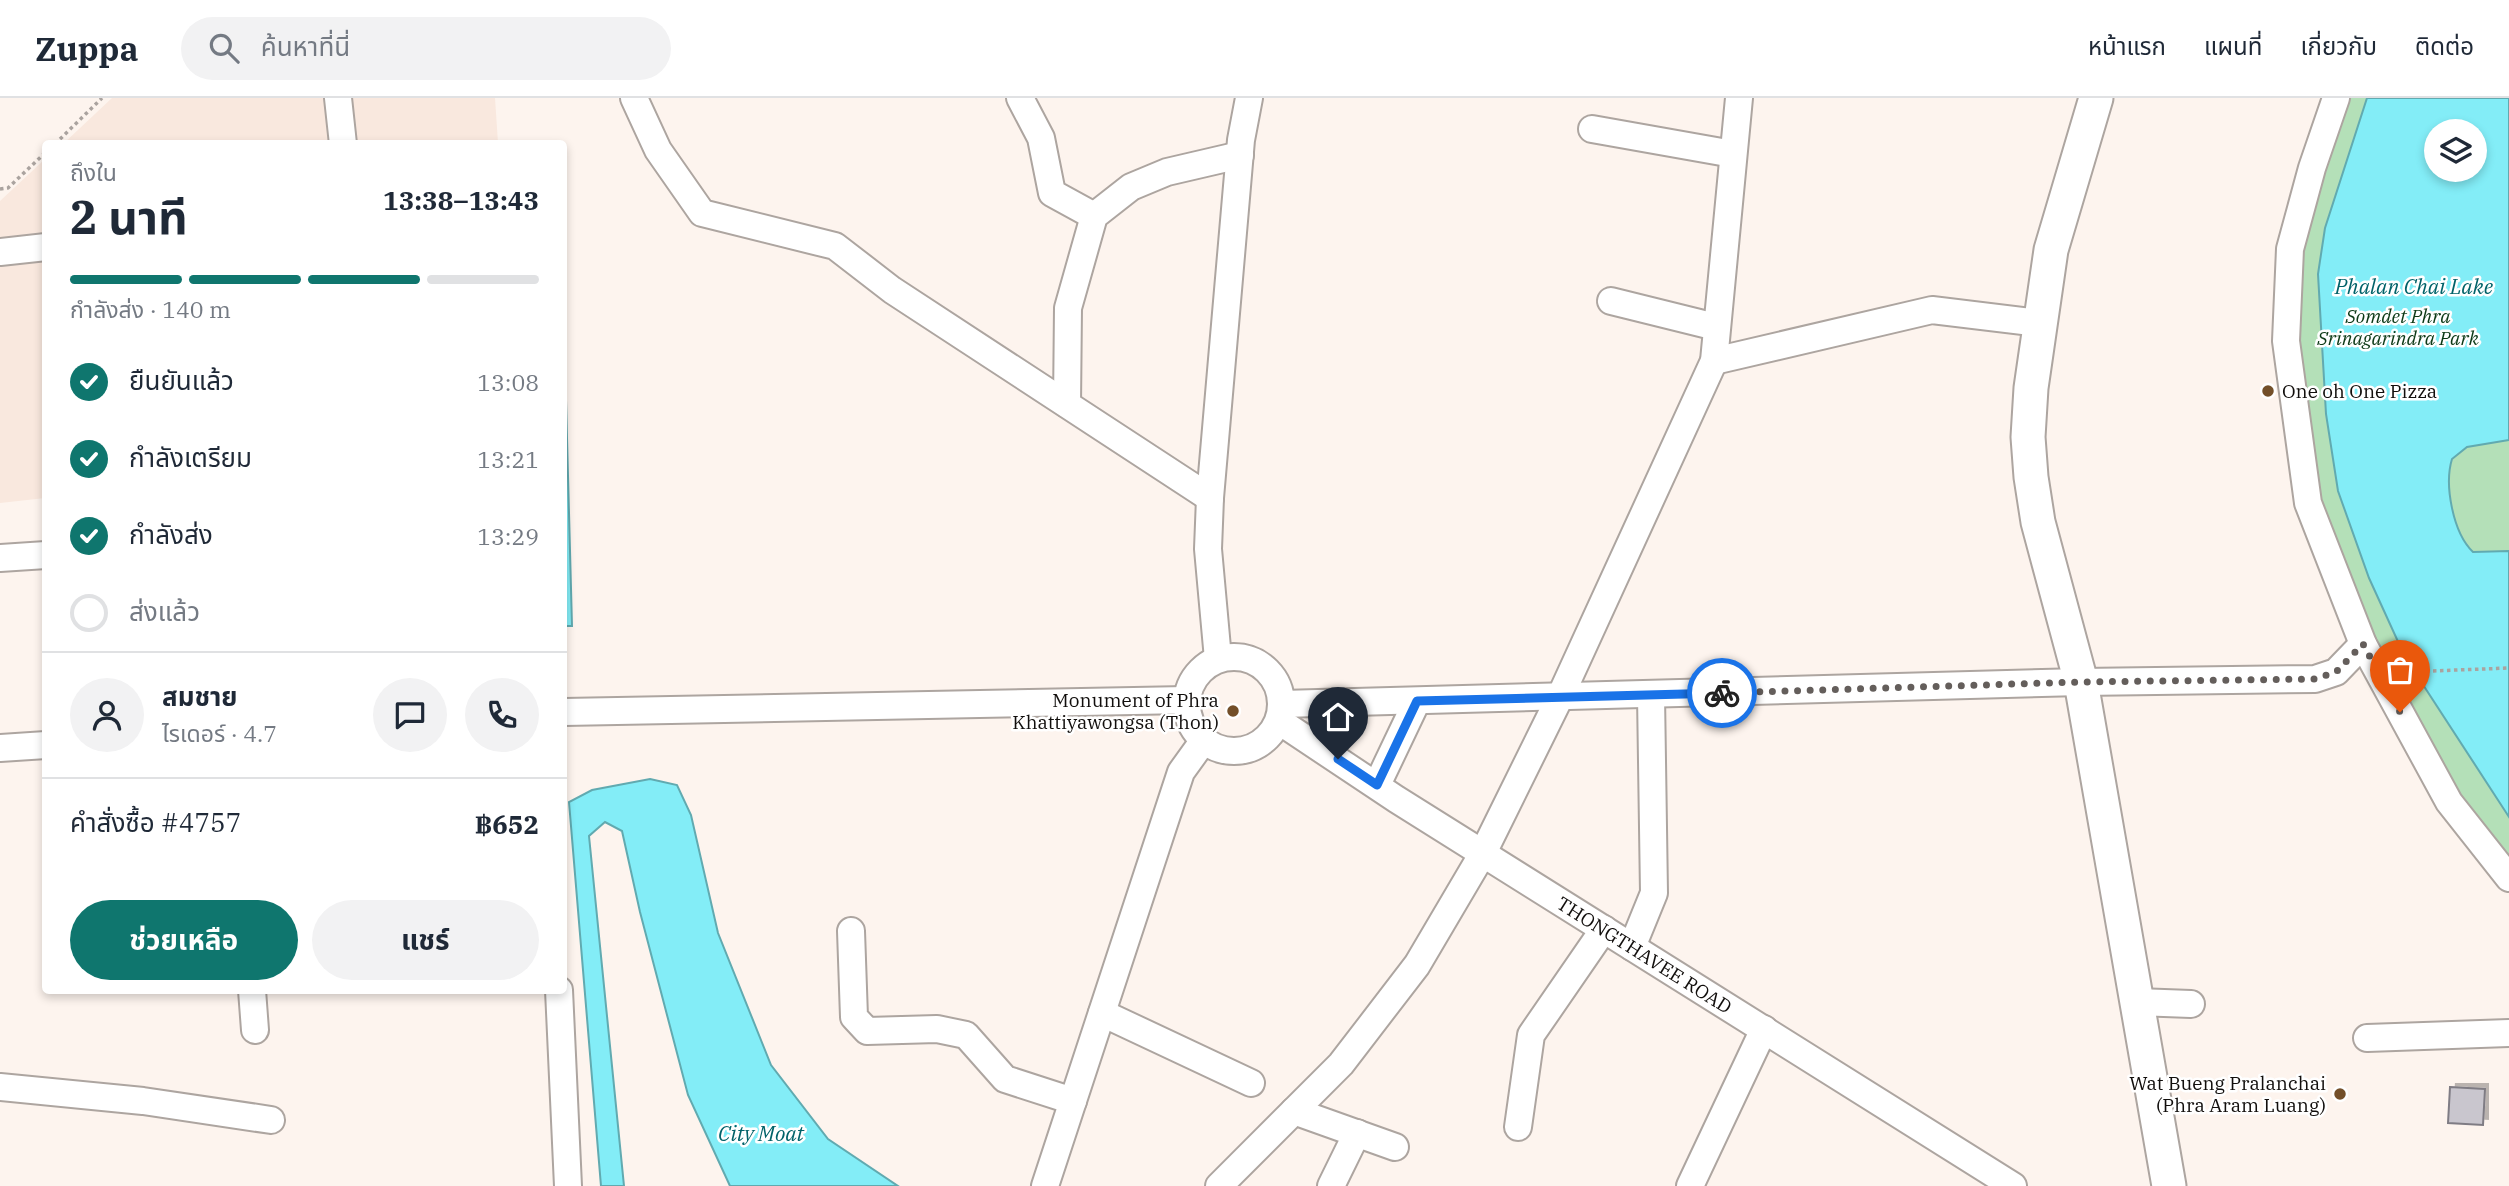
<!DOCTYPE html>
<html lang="th">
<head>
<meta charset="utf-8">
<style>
  body { margin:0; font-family:"IBM Plex Serif","Noto Sans Thai",serif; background:#f2f2f3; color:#1f2937; height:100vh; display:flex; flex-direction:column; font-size:26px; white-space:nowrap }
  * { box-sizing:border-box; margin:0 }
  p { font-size:23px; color:#747a83 }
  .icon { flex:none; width:38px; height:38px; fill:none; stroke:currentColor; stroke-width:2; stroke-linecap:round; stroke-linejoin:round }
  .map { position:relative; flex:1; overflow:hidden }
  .details { position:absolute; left:42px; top:42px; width:525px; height:854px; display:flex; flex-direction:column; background:#fff; border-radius:7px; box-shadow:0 4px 10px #0003 }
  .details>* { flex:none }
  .tools { position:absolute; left:2424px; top:21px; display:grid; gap:14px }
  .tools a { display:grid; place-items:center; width:63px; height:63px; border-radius:50%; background:#fff; box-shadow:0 4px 10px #0003; font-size:35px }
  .pin { position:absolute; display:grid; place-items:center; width:60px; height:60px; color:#fff; margin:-72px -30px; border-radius:50% 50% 50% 0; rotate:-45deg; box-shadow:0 0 7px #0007 }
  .pin .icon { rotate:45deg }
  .courier { position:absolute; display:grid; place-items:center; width:70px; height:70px; margin:-35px; border:5px solid #1a73e8; border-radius:50%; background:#fff; color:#222; box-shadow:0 2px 9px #0007 }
  .head em { font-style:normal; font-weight:700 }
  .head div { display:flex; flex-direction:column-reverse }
  .head { display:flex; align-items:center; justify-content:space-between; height:119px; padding:0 28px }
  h1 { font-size:46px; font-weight:700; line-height:52px }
  .bar { display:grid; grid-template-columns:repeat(4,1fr); gap:10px 7px; align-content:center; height:84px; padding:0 28px }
  .bar i { height:9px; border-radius:5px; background:#e0e1e3 }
  .bar .current { background:#0f766e }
  .bar p { grid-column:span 4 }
  .line { display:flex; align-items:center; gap:18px; padding:0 28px; border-top:2px solid #e0e1e3 }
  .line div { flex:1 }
  .round { display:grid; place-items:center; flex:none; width:74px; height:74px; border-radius:37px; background:#f2f2f3 }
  ol { padding:0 28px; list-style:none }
  li { display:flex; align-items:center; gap:21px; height:77px }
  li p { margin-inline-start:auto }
  li .icon { padding:7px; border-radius:50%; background:#0f766e; color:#fff; stroke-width:4 }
  li:last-child { color:#747a83 }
  li i { width:38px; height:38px; border:4px solid #e0e1e3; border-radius:50% }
  .button { display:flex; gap:14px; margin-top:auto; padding:14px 28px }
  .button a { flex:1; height:80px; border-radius:42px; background:#0f766e; color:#fff; font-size:28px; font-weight:700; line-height:80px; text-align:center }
  .button a+a { background:#f2f2f3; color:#1f2937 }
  header { display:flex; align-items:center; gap:42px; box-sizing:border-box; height:98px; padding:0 35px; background:#fff; border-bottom:2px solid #e0e1e3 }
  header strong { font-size:33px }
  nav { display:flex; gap:38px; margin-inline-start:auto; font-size:24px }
  .search { width:490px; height:63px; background:#f2f2f3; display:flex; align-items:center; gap:18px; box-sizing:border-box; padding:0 24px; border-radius:38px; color:#747a83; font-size:26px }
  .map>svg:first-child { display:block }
  .built { fill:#f9e8de }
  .green { fill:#b4e0b8; fill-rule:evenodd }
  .water { fill:#83edf7; stroke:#61aab0; stroke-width:2; fill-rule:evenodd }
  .building { fill:#c9c6ce; stroke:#7f7c84; stroke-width:2; filter:url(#shadow) }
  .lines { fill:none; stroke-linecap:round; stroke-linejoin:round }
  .minor-casing { stroke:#ada5a0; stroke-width:30 }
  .major-casing { stroke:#ada5a0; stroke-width:37 }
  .path { stroke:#aaa39f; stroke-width:3.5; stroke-dasharray:3.5 3.5; stroke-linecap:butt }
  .minor { stroke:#fff; stroke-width:26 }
  .major { stroke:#fff; stroke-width:33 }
  .done { stroke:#645e5b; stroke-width:7; stroke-dasharray:0 12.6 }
  .route { stroke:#1a73e8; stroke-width:9 }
  .poi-dot { fill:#734f29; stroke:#fff; stroke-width:2.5 }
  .labels { text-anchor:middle; stroke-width:5; stroke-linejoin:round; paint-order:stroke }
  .park-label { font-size:19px; font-style:italic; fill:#0c3916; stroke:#fff }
  .poi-label { font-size:19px; fill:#110e0c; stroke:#fff; text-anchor:end }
  .street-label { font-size:19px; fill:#110e0c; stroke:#fff }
  .water-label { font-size:21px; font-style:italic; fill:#006269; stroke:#fff }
</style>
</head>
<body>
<header>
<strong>Zuppa</strong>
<div class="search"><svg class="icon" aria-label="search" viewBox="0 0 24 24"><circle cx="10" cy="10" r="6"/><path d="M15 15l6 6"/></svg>ค้นหาที่นี่</div>
<nav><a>หน้าแรก</a><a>แผนที่</a><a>เกี่ยวกับ</a><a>ติดต่อ</a></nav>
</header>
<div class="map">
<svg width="2509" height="1088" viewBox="0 0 2509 1088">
  <defs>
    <filter id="shadow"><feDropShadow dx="6" dy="-6" stdDeviation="0" flood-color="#0004"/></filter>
  </defs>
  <rect width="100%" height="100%" fill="#fdf4ee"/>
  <path class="built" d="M112 0H495L498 45 63 46Z
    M45 61V400L0 405V103Z"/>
  <path class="green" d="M2336 0H2509V780L2449 704 2308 405 2290 151ZM2436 33H2474V72H2436Z"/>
  <path class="water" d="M2367 0H2509V342L2467 349 2452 361C2444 387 2453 435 2473 454L2509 453V719L2405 559 2369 480 2338 393 2326 316 2318 176 2325 130ZM2436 33H2474V72H2436Z
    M564 227 572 528H564Z
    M650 681 677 687 691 717 718 835 771 967 828 1041 898 1088H730L688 997 640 814 622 733 605 724 589 738 624 1088H601L569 704 592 692Z"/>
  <path class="building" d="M2450 989 2485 991 2483 1027 2448 1025Z"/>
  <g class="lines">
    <defs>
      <g id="minor">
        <path d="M338 0 343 46"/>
        <path d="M634 0 658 52 702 115 835 148 892 192 1210 400"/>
        <path d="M1020 0 1041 40 1052 95 1094 118"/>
        <path d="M2336 0 2312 70 2290 151 2286 243 2308 405 2363 546 2449 704 2509 780"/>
        <path d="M1592 31 1733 56"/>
        <path d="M0 154 46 149"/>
        <path d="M1611 203 1716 229"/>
        <path d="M1714 263 1932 212 2039 225"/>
        <path d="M1067 306 1068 210 1094 118 1131 89 1167 74 1240 57"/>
        <path d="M0 460 46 457"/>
        <circle cx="1234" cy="606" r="47"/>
        <path d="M1218 561 1208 451 1210 400 1241 42 1249 0"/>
        <path d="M1282 606 2081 584 2315 581 2336 574 2363 546"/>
        <path d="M564 614 1186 602"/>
        <path id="s1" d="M1279 623 1396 701 2013 1088"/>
        <path d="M0 650 46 647"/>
        <path d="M1377 687 1417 603"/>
        <path d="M851 833 854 919 867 933 937 931 966 937 1005 981 1073 1003"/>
        <path d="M1632 849 1654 795 1651 597"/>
        <path d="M252 892 255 932"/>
        <path d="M559 892 568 1088"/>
        <path d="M2137 904 2191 906"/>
        <path d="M1102 915 1251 985"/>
        <path d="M2367 940 2509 935"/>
        <path d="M0 989 143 1003 271 1022"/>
        <path d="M1294 1013 1395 1049"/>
        <path d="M1518 1029 1531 937 1604 831"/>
        <path d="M1045 1088 1181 674 1204 642"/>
        <path d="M1219 1088 1341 966 1417 867 1483 755 1560 599 1714 263 1739 0"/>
        <path d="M1331 1088 1357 1035"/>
        <path d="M1690 1088 1764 931"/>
      </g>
      <path id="major" d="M2096 0 2051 152 2031 290 2028 339 2031 379 2038 424 2081 584 2169 1088"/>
    </defs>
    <use href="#minor" class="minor-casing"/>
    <use href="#major" class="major-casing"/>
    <path class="path" d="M55 46 102 0
      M0 91 8 90 46 54
      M2405 574 2509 570"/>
    <use href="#minor" class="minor"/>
    <use href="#major" class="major"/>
  </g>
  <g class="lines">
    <path class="done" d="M1722 595 2081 584 2315 581 2336 574 2363 546 2400 614"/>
    <path class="route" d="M1338 661 1377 687 1417 603 1722 595"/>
  </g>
  <g class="poi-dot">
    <circle cx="2268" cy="293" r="7"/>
    <circle cx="1233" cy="613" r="7"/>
    <circle cx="2340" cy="996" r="7"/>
  </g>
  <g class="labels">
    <g class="park-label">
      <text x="2398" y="225">Somdet Phra<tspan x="2398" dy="22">Srinagarindra Park</tspan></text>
    </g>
    <g class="poi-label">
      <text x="2282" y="300" text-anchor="start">One oh One Pizza</text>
      <text x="1219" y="609">Monument of Phra<tspan x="1219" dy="22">Khattiyawongsa (Thon)</tspan></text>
      <text x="2326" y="992">Wat Bueng Pralanchai<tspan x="2326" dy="22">(Phra Aram Luang)</tspan></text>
    </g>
    <g class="street-label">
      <text dy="7" stroke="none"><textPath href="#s1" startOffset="434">THONGTHAVEE ROAD</textPath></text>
    </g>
    <g class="water-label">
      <text x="2414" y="196">Phalan Chai Lake</text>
      <text x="761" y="1043">City Moat</text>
    </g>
  </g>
</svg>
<div class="tools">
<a><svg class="icon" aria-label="layers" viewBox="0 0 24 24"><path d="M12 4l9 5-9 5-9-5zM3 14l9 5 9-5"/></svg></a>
</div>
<div class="pin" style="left:2400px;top:614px;background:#ea580c"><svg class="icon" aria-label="bag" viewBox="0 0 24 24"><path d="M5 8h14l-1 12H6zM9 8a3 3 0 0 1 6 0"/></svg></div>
<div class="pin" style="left:1338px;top:661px;background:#1f2937"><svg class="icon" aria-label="home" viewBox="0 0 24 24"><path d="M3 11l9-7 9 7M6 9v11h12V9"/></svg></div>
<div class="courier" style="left:1722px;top:595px"><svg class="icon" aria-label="bike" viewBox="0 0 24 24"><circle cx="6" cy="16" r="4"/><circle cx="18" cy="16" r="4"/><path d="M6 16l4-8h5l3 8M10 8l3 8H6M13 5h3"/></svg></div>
<section class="details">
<div class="head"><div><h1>2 นาที</h1><p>ถึงใน</p></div><em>13:38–13:43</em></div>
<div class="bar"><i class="current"></i><i class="current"></i><i class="current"></i><i></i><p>กำลังส่ง · 140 m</p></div>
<ol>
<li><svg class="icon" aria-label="check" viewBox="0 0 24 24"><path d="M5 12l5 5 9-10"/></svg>ยืนยันแล้ว<p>13:08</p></li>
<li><svg class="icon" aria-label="check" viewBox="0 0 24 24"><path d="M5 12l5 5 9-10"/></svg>กำลังเตรียม<p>13:21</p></li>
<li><svg class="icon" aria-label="check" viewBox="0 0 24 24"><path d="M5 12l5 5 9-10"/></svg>กำลังส่ง<p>13:29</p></li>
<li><i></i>ส่งแล้ว</li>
</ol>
<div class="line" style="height:126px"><a class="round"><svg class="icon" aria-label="person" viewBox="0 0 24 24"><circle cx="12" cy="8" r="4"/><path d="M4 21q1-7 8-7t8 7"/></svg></a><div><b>สมชาย</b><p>ไรเดอร์ · 4.7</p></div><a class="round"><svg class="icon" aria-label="chat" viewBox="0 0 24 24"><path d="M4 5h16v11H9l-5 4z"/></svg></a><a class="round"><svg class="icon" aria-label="phone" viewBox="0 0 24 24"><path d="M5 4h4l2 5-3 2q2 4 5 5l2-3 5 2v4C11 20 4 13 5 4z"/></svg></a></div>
<div class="line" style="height:91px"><div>คำสั่งซื้อ #4757</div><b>฿652</b></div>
<div class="button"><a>ช่วยเหลือ</a><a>แชร์</a></div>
</section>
</div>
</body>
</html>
